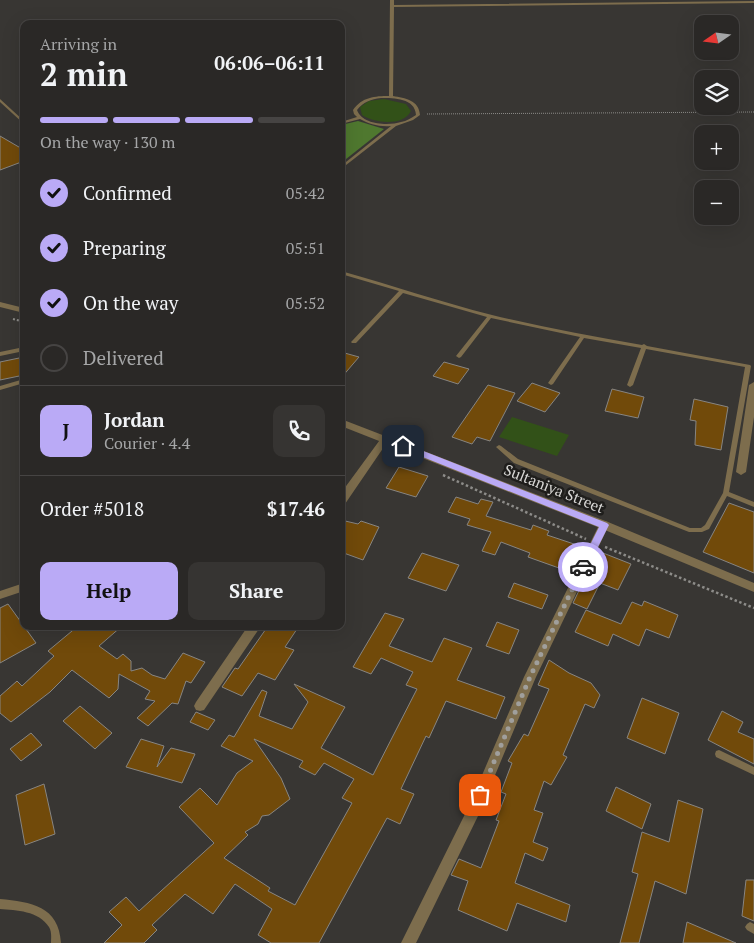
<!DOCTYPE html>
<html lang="en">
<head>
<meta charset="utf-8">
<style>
  body { margin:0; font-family:"PT Serif",serif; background:#363432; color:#f1f3f6; height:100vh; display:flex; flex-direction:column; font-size:19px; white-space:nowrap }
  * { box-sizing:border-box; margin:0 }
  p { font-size:16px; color:#a5a6a7 }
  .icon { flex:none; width:28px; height:28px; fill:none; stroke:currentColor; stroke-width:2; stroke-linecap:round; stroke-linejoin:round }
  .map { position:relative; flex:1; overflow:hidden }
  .side { position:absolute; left:20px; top:20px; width:325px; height:610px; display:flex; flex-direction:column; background:#2a2826; border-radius:10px; box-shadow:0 5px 20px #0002,0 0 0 1px #464443 }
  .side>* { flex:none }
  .needle { width:32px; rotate:256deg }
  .tools { position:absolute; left:694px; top:15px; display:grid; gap:10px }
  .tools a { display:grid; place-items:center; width:45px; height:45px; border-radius:10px; background:#2a2826; box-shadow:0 5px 20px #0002,0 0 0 1px #464443; font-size:25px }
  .pin { position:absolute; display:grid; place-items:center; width:42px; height:42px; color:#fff; margin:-21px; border-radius:10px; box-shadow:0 2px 8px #0006 }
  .courier { position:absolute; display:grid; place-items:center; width:50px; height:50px; margin:-25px; border:4px solid #baaaf6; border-radius:50%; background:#fff; color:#222; box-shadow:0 1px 6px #0007 }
  .headline em { font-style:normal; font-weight:800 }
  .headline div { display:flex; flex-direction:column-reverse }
  .headline { display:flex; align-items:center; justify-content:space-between; height:85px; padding:0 20px }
  h1 { font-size:32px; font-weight:800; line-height:38px }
  .bar { display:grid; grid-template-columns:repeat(4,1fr); gap:8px 5px; align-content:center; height:60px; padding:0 20px }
  .bar i { height:6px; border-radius:4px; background:#464443 }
  .bar .selected { background:#baaaf6 }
  .bar p { grid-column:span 4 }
  .line { display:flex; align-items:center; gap:12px; padding:0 20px; border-top:1px solid #464443 }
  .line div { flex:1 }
  .round { display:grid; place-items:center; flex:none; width:52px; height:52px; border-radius:10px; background:#363432 }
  ol { padding:0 20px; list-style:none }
  li { display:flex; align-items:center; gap:15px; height:55px }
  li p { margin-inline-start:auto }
  li .icon { padding:5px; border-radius:50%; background:#baaaf6; color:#111; stroke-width:4 }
  li:last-child { color:#a5a6a7 }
  li i { width:28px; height:28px; border:2px solid #464443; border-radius:50% }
  .primary-button { display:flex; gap:10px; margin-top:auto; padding:10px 20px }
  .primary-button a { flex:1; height:58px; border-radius:10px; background:#baaaf6; color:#111; font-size:20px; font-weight:800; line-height:58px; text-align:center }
  .primary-button a+a { background:#363432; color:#f1f3f6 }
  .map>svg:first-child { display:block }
  .green { fill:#325118 }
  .forest { fill:#4f782f }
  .building { fill:#714a0a; stroke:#878582; fill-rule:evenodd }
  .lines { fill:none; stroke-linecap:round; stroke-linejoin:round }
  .path-far2 { stroke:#8d8c89; stroke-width:1; stroke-dasharray:1 1; stroke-linecap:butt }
  .path-far1 { stroke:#8d8c89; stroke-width:2; stroke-dasharray:2 2; stroke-linecap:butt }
  .path { stroke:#8d8c89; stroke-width:2.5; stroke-dasharray:2.5 2.5; stroke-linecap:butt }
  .service { fill:#7d6d4d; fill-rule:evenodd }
  .minor { fill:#7d6d4d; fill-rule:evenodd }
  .tertiary { fill:#7d6d4d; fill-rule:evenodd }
  .route { fill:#baaaf6 }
  .done { stroke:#a09f9c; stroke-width:5; stroke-dasharray:0 9 }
  .labels { text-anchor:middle; stroke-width:5; stroke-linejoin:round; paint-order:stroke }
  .street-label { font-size:15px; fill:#d8d7d5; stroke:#1f1e1c }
</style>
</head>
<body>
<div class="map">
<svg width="754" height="943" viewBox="0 0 754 943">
  <rect width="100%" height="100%" fill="#383633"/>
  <path class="green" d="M384 99 406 104 411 111C403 127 374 123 362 115L360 107 369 101Z
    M512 417 569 435 557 456 499 437Z"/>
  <path class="forest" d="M358 121 384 129 341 163V125Z"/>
  <path class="building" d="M0 136 24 150V161L0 170Z
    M341 352 359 357 341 378Z
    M24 357V375L0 380V362Z
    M444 362 469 369 458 384 433 376Z
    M532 383 560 393 545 412 517 401Z
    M488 385 515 393 490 441 477 437 472 444 452 437Z
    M612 389 644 397 638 418 605 411Z
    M694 399 728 407 721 450 695 445 696 421 690 420Z
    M399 467 428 476 416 497 386 488Z
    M456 497 478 504 481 499 493 502 486 516 531 530 533 525 549 531 547 535 586 548 573 573 528 557 530 553 501 542 495 555 482 551 491 532 467 525 470 519 448 512Z
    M729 503 754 512V573L703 552Z
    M341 520 358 524 361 521 379 527 363 560 341 552Z
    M598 551 631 564 618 590 600 583 587 609 573 603Z
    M422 553 459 565 446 591 408 578Z
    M514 583 548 595 542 609 508 597Z
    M644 601 678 615 669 638 646 629 639 646 613 634 608 646 575 632 586 610 621 624 632 602 642 606Z
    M8 604 36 643 0 663V608Z
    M385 613 404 619 389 646 432 662 444 638 472 648 457 680 505 697 496 719 446 701 429 738 426 736 401 789 414 794 400 824 387 818 319 943H271L258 935 272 909 235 884 213 914 185 894 152 925 157 930 144 943H104L122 925 109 912 126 897 139 911 214 843 179 807 200 788 217 805 237 773 253 761 221 746 229 735 234 737 262 690 267 692 259 716 292 729 308 702 294 684 345 707 321 748 373 775 417 689 406 685 413 672 381 658 371 674 353 667ZM254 739 303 761 299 767 315 775 324 763 354 779 342 798 352 803 295 905 268 891 270 888 224 858 248 835 245 832 258 824 262 816 269 815 290 799 281 778Z
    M497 622 519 630 509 654 486 646Z
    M78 626H122L99 646 117 659 123 654 131 661V671L142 668 152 675 165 679 183 653 205 662 191 683 186 681 178 704 172 703 148 726 137 718 155 701 145 699 150 691 119 674 118 689 109 698 72 670 50 692 11 722 0 713V696L17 681 22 686 54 656 48 651Z
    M268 626H299L285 647 294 650 275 680 258 673 242 696 222 687 235 668 238 669Z
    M549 660 569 673 591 683 600 695 594 708 585 704 563 755 567 757 551 785 544 781 534 810 543 813 533 842 548 848 543 861 525 853 515 883 570 905 566 922 517 903 507 931 458 910 468 881 451 875 459 859 481 868 499 821 496 820 506 794 501 792 512 763 508 761 524 734 528 736 549 689 538 685Z
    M642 698 679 713 665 754 627 738Z
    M80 706 112 733 95 749 63 721Z
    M722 711 743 722 738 732 754 739V764L708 740Z
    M196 712 215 720 208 730 190 722Z
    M31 733 42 745 21 761 10 749Z
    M141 739 164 746 157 767 171 748 195 754 182 783 126 767Z
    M44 784 55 834 25 845 16 795Z
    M616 787 651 804 642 829 606 811Z
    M678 800 703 809 686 894 655 881 639 943H620L638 874 632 872 642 832 669 842Z
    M746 880H754V921L742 916Z
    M687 922 736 943H683Z"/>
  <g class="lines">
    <path class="path-far2" d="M427 114 754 112"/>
    <path class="path-far1" d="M13 319 24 322"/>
    <path class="path" d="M443 475 586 539
      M605 547 754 608"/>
    <path class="service" d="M390 0H394V5L754 1V3L394 7 393 96C405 98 419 100 420 115L413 120 396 126 341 169V166L391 126C379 127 369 124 360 119L341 124V122L357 117 354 114 353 110C362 97 375 96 389 96ZM381 98C394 98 415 98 416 115 411 118 407 121 401 122 389 126 362 125 357 110 363 102 371 99 381 98Z
      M0 99 24 121V124L0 102Z
      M341 271C392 285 440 302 492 315 541 327 592 336 642 345L644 344 647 346 750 365 751 366 729 492 754 502V507L727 496 709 529 702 532H689L514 463 496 447 499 445 501 446 518 459 690 528H701L705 525 723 493 745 367 646 349 633 385 630 387 627 385 641 348 584 338 553 384 551 385 548 383 580 337 491 318 461 357 459 358 456 356 487 317 403 293 356 343H352L351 342 352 341 399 291 341 274Z
      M24 347V351L0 356V352Z
      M24 379V383L0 390V386Z
      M719 750 754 767V775L716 757 715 754 716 751Z
      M0 899C31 902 59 906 61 943H51C51 938 52 932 49 927 39 911 16 910 0 909Z
      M750 922 754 924V934L747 930 745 927 747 924Z"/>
    <path class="minor" d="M754 382V417L746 472 741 475 736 472 749 385Z
      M385 436 390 439 388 441 345 504 341 505V493L382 437Z
      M604 521 608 522 609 525 536 677 478 816 416 943H401L468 808 524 677 599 525 600 522Z
      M24 583V591L0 599V591Z
      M248 626H261L204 710 200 711 196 710 194 706 196 702Z"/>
    <path class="tertiary" d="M0 302 24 308V313L0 307Z
      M341 419 608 522 754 583V592L600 528 341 426Z"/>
  </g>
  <path class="route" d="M403 443 607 523 609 525 587 569H580L579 567 599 527 400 448 399 446Z"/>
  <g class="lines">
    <path class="done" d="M480 795 530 677 583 567"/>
  </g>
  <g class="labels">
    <g class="street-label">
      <text transform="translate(554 489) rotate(22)" y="5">Sultаniya Street</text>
    </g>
  </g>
</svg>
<div class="tools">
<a><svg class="needle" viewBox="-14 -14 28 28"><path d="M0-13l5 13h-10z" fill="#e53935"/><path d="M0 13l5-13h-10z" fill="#a5a6a7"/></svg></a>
<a><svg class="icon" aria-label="layers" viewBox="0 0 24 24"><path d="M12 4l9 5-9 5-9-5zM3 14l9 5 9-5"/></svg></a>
<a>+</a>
<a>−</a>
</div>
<div class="pin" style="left:480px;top:795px;background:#ea580c"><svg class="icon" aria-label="bag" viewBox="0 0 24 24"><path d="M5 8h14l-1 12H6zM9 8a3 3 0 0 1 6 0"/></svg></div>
<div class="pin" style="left:403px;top:446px;background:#1f2937"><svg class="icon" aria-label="home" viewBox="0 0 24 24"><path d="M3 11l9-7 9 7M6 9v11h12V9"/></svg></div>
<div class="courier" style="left:583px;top:567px"><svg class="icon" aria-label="car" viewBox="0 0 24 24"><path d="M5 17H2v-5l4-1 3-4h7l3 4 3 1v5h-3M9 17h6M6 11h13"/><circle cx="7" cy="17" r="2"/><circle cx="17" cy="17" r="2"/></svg></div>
<section class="side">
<div class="headline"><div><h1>2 min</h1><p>Arriving in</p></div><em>06:06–06:11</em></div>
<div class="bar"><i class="selected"></i><i class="selected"></i><i class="selected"></i><i></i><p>On the way · 130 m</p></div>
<ol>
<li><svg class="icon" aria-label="check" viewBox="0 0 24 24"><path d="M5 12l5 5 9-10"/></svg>Confirmed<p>05:42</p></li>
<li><svg class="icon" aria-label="check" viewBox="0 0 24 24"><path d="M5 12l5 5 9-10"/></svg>Preparing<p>05:51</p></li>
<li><svg class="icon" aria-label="check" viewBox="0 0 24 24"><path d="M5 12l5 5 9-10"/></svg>On the way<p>05:52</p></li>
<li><i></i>Delivered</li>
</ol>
<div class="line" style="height:90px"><b class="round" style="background:#baaaf6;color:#111">J</b><div><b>Jordan</b><p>Courier · 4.4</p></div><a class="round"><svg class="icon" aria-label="phone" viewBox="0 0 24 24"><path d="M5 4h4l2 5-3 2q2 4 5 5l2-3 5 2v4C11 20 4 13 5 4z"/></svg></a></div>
<div class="line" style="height:65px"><div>Order #5018</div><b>$17.46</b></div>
<div class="primary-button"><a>Help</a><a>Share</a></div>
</section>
</div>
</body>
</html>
